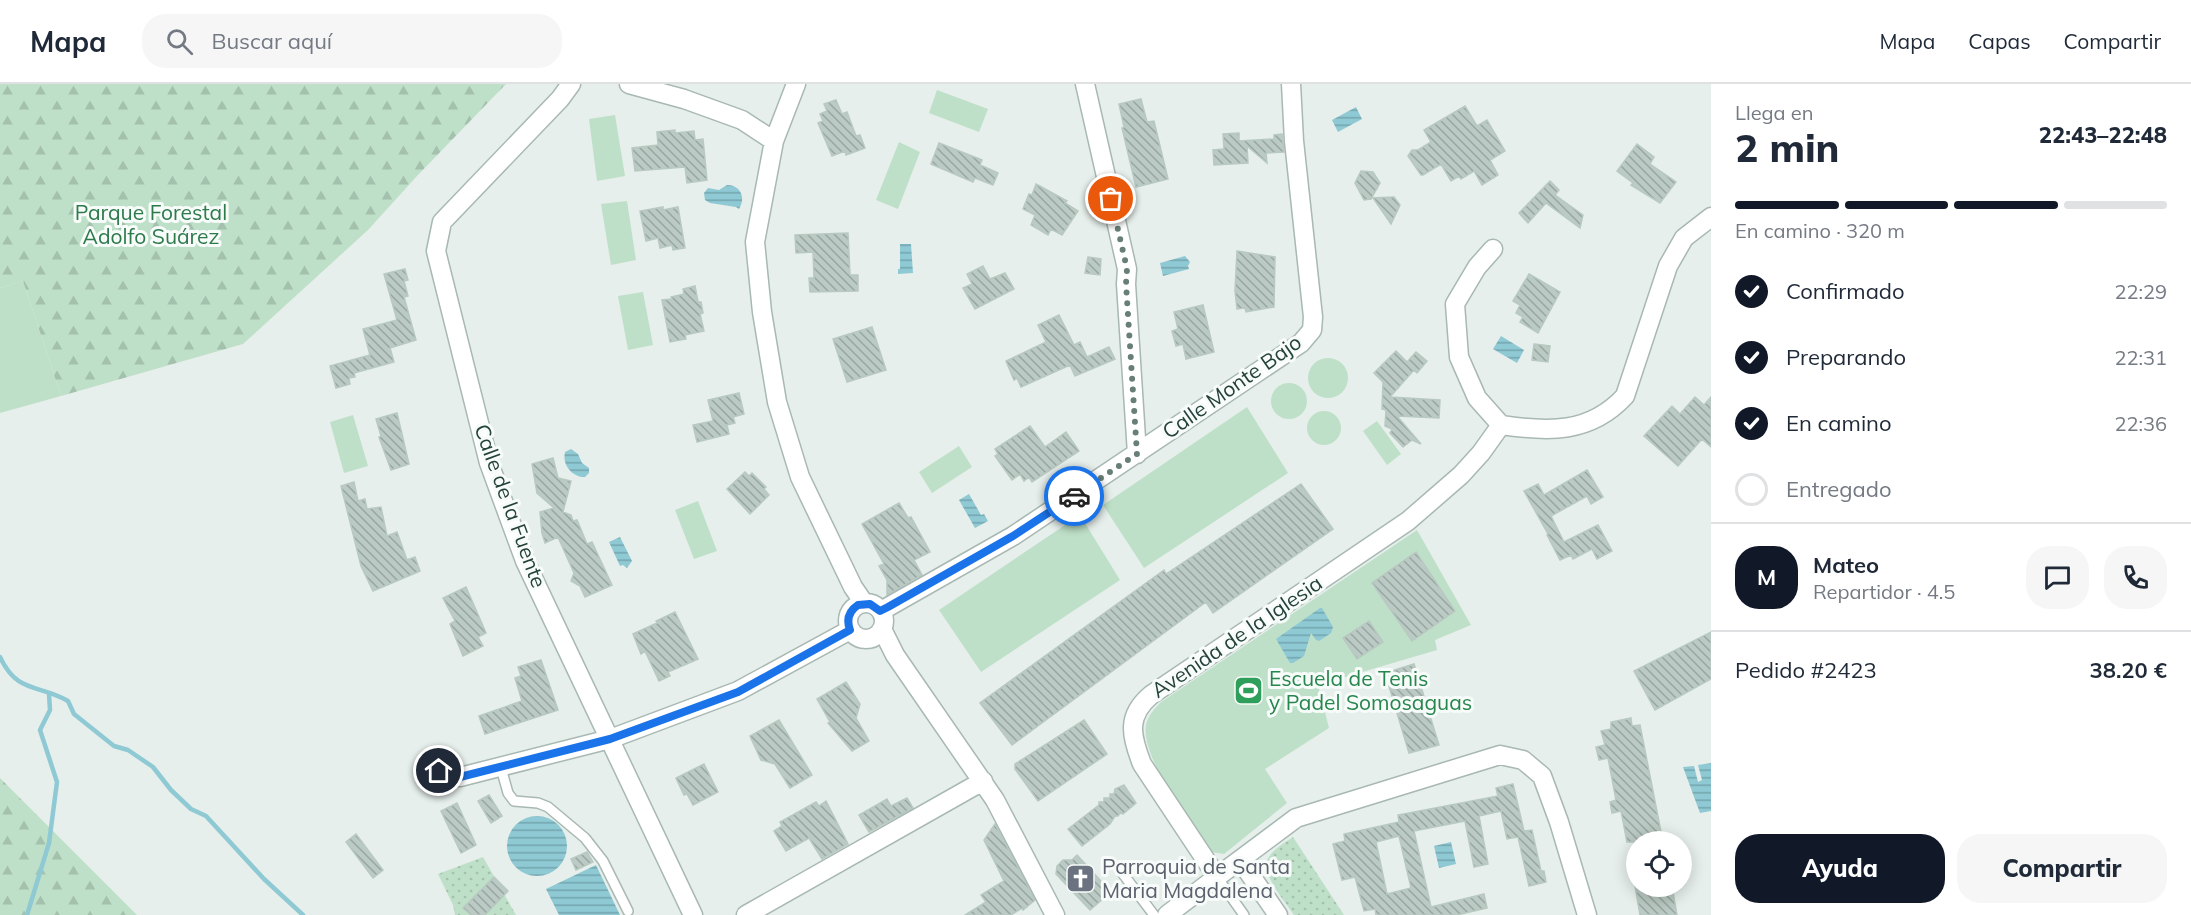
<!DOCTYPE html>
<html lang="es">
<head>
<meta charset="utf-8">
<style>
  body { margin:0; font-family:Mulish,sans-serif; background:#f6f6f7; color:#1f2937; height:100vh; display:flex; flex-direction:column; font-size:22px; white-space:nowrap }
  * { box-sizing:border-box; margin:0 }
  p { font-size:20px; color:#747a83 }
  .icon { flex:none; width:33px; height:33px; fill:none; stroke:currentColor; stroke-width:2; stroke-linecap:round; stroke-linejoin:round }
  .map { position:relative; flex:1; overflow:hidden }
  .sheet { display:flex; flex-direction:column; background:#fff; width:480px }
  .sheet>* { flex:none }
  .tools { position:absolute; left:1626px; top:747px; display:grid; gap:12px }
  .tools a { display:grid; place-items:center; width:66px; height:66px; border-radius:50%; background:#fff; box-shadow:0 3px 15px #0003; font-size:30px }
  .pin { position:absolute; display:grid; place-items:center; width:51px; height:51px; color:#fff; margin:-26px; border:3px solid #fff; border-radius:50%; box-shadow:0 2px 6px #0007 }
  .courier { position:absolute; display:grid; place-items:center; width:60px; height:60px; margin:-30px; border:4px solid #1a73e8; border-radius:50%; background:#fff; color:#222; box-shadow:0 2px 8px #0007 }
  .headline em { font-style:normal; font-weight:800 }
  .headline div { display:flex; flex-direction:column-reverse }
  .headline { display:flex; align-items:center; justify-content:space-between; height:102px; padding:0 24px }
  h1 { font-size:39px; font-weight:800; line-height:45px }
  .bar { display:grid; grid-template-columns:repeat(4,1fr); gap:9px 6px; align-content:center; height:72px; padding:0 24px }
  .bar i { height:8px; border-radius:4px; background:#e0e1e3 }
  .bar .on { background:#111827 }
  .bar p { grid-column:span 4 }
  .line { display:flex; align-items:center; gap:15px; padding:0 24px; border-top:2px solid #e0e1e3 }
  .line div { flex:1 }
  .round { display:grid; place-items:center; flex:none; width:63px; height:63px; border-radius:24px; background:#f6f6f7 }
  ol { padding:0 24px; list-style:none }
  li { display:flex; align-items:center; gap:18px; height:66px }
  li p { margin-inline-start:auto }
  li .icon { padding:6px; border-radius:50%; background:#111827; color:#fff; stroke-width:4 }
  li:last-child { color:#747a83 }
  li i { width:33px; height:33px; border:3px solid #e0e1e3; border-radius:50% }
  .cta { display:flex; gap:12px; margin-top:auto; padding:12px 24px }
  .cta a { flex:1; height:69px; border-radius:24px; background:#111827; color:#fff; font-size:24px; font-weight:800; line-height:69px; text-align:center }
  .cta a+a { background:#f6f6f7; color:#1f2937 }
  header { display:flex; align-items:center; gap:36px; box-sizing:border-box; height:84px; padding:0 30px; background:#fff; border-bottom:2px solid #e0e1e3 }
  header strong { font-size:28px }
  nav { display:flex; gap:33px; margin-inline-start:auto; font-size:21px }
  .search { width:420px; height:54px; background:#f6f6f7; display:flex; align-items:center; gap:15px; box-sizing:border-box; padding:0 21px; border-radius:24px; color:#747a83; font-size:22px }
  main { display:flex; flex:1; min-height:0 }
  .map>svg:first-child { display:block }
  .grass { fill:#bfe0c8 }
  .forest { fill:url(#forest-firs) }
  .park { fill:url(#park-dots) }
  .water { fill:url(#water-rules) }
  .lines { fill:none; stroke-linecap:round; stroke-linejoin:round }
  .stream { stroke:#8ec9d4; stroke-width:4.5 }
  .building { fill:url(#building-back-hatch); stroke:#b8c9c2; stroke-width:1.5; fill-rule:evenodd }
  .lane-casing { stroke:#a8b8b2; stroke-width:12 }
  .street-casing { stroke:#a8b8b2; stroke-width:21 }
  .lane { stroke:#fff; stroke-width:9 }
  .street { stroke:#fff; stroke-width:18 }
  .done { stroke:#687f78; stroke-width:6; stroke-dasharray:0 10.8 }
  .route { stroke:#1a73e8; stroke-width:8 }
  .labels { text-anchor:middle; stroke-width:6; stroke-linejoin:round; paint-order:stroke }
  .park-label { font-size:21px; fill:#2d7a4b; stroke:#f7fbf9 }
  .street-label { font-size:21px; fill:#24423a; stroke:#f7fbf9 }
  .leisure-label { font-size:21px; fill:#27864d; stroke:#f7fbf9; text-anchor:start }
  .worship-label { font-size:21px; fill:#5b616d; stroke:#f7fbf9; text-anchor:start }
</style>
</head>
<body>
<header>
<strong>Mapa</strong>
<div class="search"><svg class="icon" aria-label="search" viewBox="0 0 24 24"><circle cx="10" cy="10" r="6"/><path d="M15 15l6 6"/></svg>Buscar aquí</div>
<nav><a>Mapa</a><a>Capas</a><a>Compartir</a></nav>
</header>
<main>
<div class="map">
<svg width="1711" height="831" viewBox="0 0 1711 831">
  <defs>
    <pattern id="forest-firs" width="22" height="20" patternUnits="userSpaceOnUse" patternTransform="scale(1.5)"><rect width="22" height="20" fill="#bfe0c8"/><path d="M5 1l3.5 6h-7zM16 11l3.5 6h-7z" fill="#a4c1ad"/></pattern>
    <pattern id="park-dots" width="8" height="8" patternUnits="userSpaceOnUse" patternTransform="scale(1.5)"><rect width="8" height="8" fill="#bfe0c8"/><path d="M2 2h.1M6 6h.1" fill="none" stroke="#a4c1ad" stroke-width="1.8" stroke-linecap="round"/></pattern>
    <pattern id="water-rules" width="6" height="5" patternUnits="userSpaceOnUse" patternTransform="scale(1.5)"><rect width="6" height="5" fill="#8ec9d4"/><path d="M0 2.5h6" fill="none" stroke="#74a5ad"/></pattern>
    <pattern id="building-back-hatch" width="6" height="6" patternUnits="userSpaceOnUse" patternTransform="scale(1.5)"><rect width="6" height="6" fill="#bbcac4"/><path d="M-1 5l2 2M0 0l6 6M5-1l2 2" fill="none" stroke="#98a6a0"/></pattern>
  </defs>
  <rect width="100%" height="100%" fill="#e6efeb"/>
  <path class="grass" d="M937 6 988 25 979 48 929 29Z
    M615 31 625 92 597 97 589 35Z
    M899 58 920 68 898 125 876 116Z
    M627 117 636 176 611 181 601 120Z
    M23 197 61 312 0 329V204Z
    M643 208 653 261 628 266 618 212Z
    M1308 294a20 20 0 1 1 40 0a20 20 0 1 1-40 0Z
    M1271 317a18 18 0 1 1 36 0a18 18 0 1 1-36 0Z
    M1247 323 1288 389 1144 484 1103 421Z
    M1307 344a17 17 0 1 1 34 0a17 17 0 1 1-34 0Z
    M353 331 368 382 344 389 330 338Z
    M1377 337 1401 370 1387 381 1363 347Z
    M959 362 972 383 932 409 919 388Z
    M698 417 717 467 694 475 675 426Z
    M1080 431 1120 496 981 588 939 526Z
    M1417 446 1471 541 1435 556 1437 566 1318 601 1329 644 1265 685 1287 719 1224 770 1211 768C1193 740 1140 674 1146 641 1148 632 1154 625 1161 618Z"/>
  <path class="forest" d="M0 0H506L417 92 368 146 243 260 61 312 23 197 0 204Z
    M0 694 137 831H0Z"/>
  <path class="park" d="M1293 753 1344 831H1294C1286 819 1261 790 1267 776 1272 766 1284 759 1293 753Z
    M483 773 516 831H455L453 821 438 790Z"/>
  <path class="water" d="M1356 23 1362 35 1338 48 1332 36Z
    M727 101C741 101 746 114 739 125L736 123 710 119 705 116 704 109 708 104 719 106Z
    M900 160H911L913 189 898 190V185H900Z
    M1185 172 1190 178 1188 182 1189 185 1163 192 1160 179Z
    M1501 252 1524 266 1517 279 1493 265Z
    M571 365 578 370 582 379 589 384V389L585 393C572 393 562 381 565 368Z
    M969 410 981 431 984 430 988 437 975 444 959 416Z
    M620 453 632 477 627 484 623 481 620 482 609 458Z
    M1320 524H1322L1333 543 1331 549 1319 557 1316 556 1311 549 1304 572 1293 579H1290L1276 555Z
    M1711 679V727L1700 729 1683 683 1694 682 1698 698 1702 696 1698 681Z
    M507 762a30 30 0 1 1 60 0a30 30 0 1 1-60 0Z
    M1451 758 1456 780 1439 784 1434 762Z
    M596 781 620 831H559L546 805Z"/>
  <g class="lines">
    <path class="stream" d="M0 573C17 610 39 600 68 617L74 630 114 662 128 666 153 683 171 706 191 725 206 732 264 795 303 831
      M27 831 49 759 57 698 40 646 50 626 49 610"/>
  </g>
  <path class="building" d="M1141 15 1147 38 1154 37 1168 95 1136 103 1122 44 1124 43 1119 20Z
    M836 16 842 30 847 28 856 52 860 51 865 64 846 71 845 67 832 72 818 39 823 37 820 30 827 27 824 20Z
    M1465 22 1477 42 1487 36 1505 67 1490 76 1498 91 1482 101 1474 87 1461 95 1459 92 1451 97 1441 80 1423 91H1421L1408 72 1412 66H1418L1431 58 1424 46Z
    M675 46V49L694 47 695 56 703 55 707 96 687 99 685 83 635 87 632 64 658 61 657 48Z
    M1239 49V57L1274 55V51L1282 50 1284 68 1266 69 1267 79 1247 62 1248 79 1214 81 1213 66 1224 65 1223 50Z
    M939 59 982 76 980 81 998 89 993 101 975 94 973 98 931 80Z
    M1637 60 1654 73 1650 80 1676 98 1660 119 1631 101 1633 99 1617 87Z
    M1361 87 1373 88 1380 99 1371 115 1364 116 1355 99Z
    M1550 97 1559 106 1555 111 1583 131 1580 144 1546 119 1528 139 1519 129Z
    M1036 100 1067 117 1065 119 1078 127 1062 151 1051 145 1048 151 1031 141 1035 131 1023 125 1029 110 1032 111Z
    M1394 113 1400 121 1391 140 1373 114Z
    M663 123V126L678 123 685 164 673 166 672 161 660 164 658 154 646 157 640 127Z
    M848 149 850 191H858V207L810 208 809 194H814L813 168 796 169 795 151Z
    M1237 167 1275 173 1274 223 1246 228 1245 224 1237 225 1235 207Z
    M1088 173 1101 175 1100 191 1085 189Z
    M983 182 990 195 1005 189 1014 205 975 225 963 204 972 200 967 190Z
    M405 185 408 196 404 197 408 212 404 213 416 256 390 264 394 278 354 289 355 293 349 294 350 300 336 304 330 282 370 271 363 245 397 236 384 190Z
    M1529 190 1560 208 1538 249 1520 238 1523 233 1516 229 1520 221 1513 217Z
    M695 202 698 218H701L703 229 700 230 704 247 685 251 686 255 670 258 662 216 672 215 671 213 684 210 683 205Z
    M1203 221 1214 268 1186 275 1183 260 1176 262 1172 247 1178 245 1174 228Z
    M1059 231 1074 261 1080 258 1087 273 1109 263 1115 275 1075 292 1070 281 1021 303 1017 294 1014 296 1006 277 1046 258 1038 241Z
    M872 243 886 286 847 298 833 255Z
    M1534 260 1550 262 1548 278 1532 276Z
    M1396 267 1407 278 1416 268 1427 277 1417 289 1414 286 1390 313 1440 316 1439 334 1397 332 1421 360 1412 356 1403 363 1390 349 1392 345 1385 342 1386 326 1382 325 1383 298 1374 289Z
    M739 309 744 330 733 333 735 339 727 341 729 350 697 358 693 341 713 337 708 316Z
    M1695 313 1704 321 1711 313V363L1702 355 1678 382 1644 352 1672 322 1680 330Z
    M397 329 409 380 391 386 379 353 381 352 376 335Z
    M1030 342 1045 363 1066 348 1079 367 1032 398 1029 393 1024 397 1020 390 1012 396 995 372 998 370 995 365Z
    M553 374 558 394 571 397 563 428 571 431 573 437 577 436 587 460 592 458 612 501 585 513 580 502 571 497 574 489 558 453 545 459 542 449 540 428 554 424 537 409 532 380Z
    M1587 386 1603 413 1591 420 1587 412 1551 432 1564 458 1598 441 1612 467 1597 475 1592 465 1573 475 1571 471 1560 476 1547 451 1548 450 1524 407 1538 400 1544 411Z
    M745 388 749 392 752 389 766 403 764 405 769 411 750 430 727 405Z
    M354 398 358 417 365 415 367 425 381 423 387 452 397 448 407 476 415 473 420 487 373 507 361 482 341 402Z
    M1301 400 1333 445 1213 529 1206 518 1012 661 980 619 1164 486 1166 490Z
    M899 419 908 434 911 433 930 468 914 476 922 491 887 511V496L879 482 884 480 862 440Z
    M1416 468 1455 527 1412 557 1372 499Z
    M466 503 486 549 478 553 483 562 463 572 450 540 455 537 443 514Z
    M675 528 698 575 668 588 670 592 659 597 645 567 641 570 633 550 657 539 656 537Z
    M1369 537 1383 558 1357 575 1343 554Z
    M1711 548V595L1655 626 1634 587Z
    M541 576 558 626 485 650 479 632 522 617 515 594 521 592 518 583Z
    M1414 580 1439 661 1409 669 1385 589Z
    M846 598 860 620 856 634 869 657 852 667 828 639 830 638 817 615Z
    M1631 634 1632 642 1640 641 1663 758H1627L1621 727 1612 729 1610 718 1616 716 1608 674 1599 676 1596 663 1605 661 1601 647 1611 645V638Z
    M779 636 812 691 790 704 775 680 761 676 750 652Z
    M1084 636 1107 670 1038 717 1015 685V680Z
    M704 680 718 708 693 721 687 710 684 711 676 694Z
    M1513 700 1524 747 1532 746 1541 787H1544L1546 798 1529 802 1518 753 1507 755 1501 727 1479 732 1488 780 1474 783 1465 737 1414 747 1431 823 1484 810 1487 824 1457 831H1376L1375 825 1364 827 1355 793 1342 796 1333 760 1345 757 1344 750 1399 738 1398 731 1498 712 1496 704ZM1399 752 1411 804 1387 810 1376 758Z
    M1124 701 1136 719 1123 730 1120 729 1118 732H1115L1110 740 1082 762 1068 745 1099 721V718H1104V714H1110V710H1114L1115 705Z
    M489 711 502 732 491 739 478 717Z
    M907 714 913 724 869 748 859 731 887 715 891 722Z
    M826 717 848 760 822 775 809 754 786 767 774 747 782 742 780 738 816 718 819 722Z
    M457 719 476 761 461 769 441 727Z
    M995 740 1035 816 1023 826 1022 824 1011 831H965L986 818 981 811 1004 797 984 756Z
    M356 750 383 786 373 794 346 758Z
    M587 768 593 778 576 786 571 775Z
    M1077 771 1111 808 1090 826 1056 790 1057 782 1063 776H1072Z
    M494 793 508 807 485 831H471L463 824Z
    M1635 802H1672L1677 831H1640Z"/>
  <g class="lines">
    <defs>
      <path id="lane" d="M501 684 508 709 514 717 538 719 548 723 585 754 603 777 628 827
        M1120 786 1154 831
        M1217 793 1244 831"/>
      <path id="street" d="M571 0 560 15 442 138 436 167 489 379 525 477 693 831
        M629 0 684 15 742 36 774 57
        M796 0 774 57 755 158 762 228 777 318 800 393 853 503 864 519
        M1085 0 1127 185 1126 200 1137 370
        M1493 165 1477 183 1455 220 1459 273 1477 314 1501 341C1548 348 1590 350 1625 312L1668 182 1684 154 1711 133
        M848 537a18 18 0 1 1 36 0a18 18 0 1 1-36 0Z
        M881 527 1013 452 1301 259 1312 246 1313 233 1294 57 1291 0
        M882 545 895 571 995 716 1055 831
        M430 680 439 686 460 693 610 655 738 607 850 546
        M1240 776 1278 831
        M1217 793 1296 734 1500 671 1523 676 1542 692 1559 738 1587 831
        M746 831 983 697
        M1167 831 1217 793 1142 680C1131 652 1126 632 1151 611L1408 437 1461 391 1481 369 1501 341"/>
    </defs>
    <use href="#lane" class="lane-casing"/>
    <use href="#street" class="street-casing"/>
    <use href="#lane" class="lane"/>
    <use href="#street" class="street"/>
  </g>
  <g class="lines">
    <path class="done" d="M1074 412 1137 370 1126 200 1127 185 1111 115"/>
    <path class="route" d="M439 687 460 693 610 655 738 608 850 546C846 535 849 527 858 521L870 520 880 527 888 523 1013 452 1074 412"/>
  </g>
  <defs>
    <symbol id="stadium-square" viewBox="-11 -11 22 22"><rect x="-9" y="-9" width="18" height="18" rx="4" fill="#2e9e5b" stroke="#f7fbf9"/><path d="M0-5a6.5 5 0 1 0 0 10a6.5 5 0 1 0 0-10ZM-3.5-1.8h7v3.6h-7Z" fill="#fff"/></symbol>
    <symbol id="church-square" viewBox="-11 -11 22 22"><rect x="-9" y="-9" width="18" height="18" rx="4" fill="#6b7280" stroke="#f7fbf9"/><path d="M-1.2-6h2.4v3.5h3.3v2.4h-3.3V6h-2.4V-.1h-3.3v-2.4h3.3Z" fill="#fff"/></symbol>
  </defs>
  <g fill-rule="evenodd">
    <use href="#stadium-square" x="1232" y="590" width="33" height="33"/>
    <use href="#church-square" x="1064" y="778" width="33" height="33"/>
  </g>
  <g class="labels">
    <g class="park-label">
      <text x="151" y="136">Parque Forestal<tspan x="151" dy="24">Adolfo Suárez</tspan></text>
    </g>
    <g class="street-label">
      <text transform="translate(1232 303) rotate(-35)" y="7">Calle Monte Bajo</text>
      <text transform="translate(510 422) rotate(70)" y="7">Calle de la Fuente</text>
      <text transform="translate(1237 553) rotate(-34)" y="7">Avenida de la Iglesia</text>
    </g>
    <g class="leisure-label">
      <text x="1269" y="602">Escuela de Tenis<tspan x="1269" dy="24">y Padel Somosaguas</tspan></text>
    </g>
    <g class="worship-label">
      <text x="1102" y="790">Parroquia de Santa<tspan x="1102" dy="24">Maria Magdalena</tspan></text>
    </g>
  </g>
</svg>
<div class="tools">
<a><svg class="icon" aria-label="locate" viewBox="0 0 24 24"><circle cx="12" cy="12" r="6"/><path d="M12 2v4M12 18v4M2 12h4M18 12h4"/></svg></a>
</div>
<div class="pin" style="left:1111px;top:115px;background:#ea580c"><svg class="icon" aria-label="bag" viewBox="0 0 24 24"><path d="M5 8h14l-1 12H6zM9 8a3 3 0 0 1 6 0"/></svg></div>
<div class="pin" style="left:439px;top:687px;background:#1f2937"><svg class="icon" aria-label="home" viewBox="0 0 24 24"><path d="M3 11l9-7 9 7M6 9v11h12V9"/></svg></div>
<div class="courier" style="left:1074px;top:412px"><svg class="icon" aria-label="car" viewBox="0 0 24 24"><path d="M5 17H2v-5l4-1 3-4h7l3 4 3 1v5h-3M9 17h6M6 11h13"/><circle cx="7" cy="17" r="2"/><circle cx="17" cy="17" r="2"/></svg></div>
</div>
<section class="sheet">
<div class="headline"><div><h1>2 min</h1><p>Llega en</p></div><em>22:43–22:48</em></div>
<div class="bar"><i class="on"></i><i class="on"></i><i class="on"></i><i></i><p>En camino · 320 m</p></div>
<ol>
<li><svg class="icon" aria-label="check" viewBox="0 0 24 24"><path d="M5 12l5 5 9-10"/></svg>Confirmado<p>22:29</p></li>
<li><svg class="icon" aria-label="check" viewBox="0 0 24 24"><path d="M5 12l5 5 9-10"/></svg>Preparando<p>22:31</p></li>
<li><svg class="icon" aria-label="check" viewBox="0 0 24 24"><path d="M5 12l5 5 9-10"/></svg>En camino<p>22:36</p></li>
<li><i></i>Entregado</li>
</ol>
<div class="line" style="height:108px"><b class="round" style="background:#111827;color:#fff">M</b><div><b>Mateo</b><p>Repartidor · 4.5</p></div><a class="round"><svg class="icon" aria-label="chat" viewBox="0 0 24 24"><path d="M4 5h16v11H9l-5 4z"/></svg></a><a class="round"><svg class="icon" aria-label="phone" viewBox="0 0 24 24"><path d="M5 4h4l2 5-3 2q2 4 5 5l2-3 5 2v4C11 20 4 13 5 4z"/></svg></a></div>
<div class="line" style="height:78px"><div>Pedido #2423</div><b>38.20 €</b></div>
<div class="cta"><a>Ayuda</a><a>Compartir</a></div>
</section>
</main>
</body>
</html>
